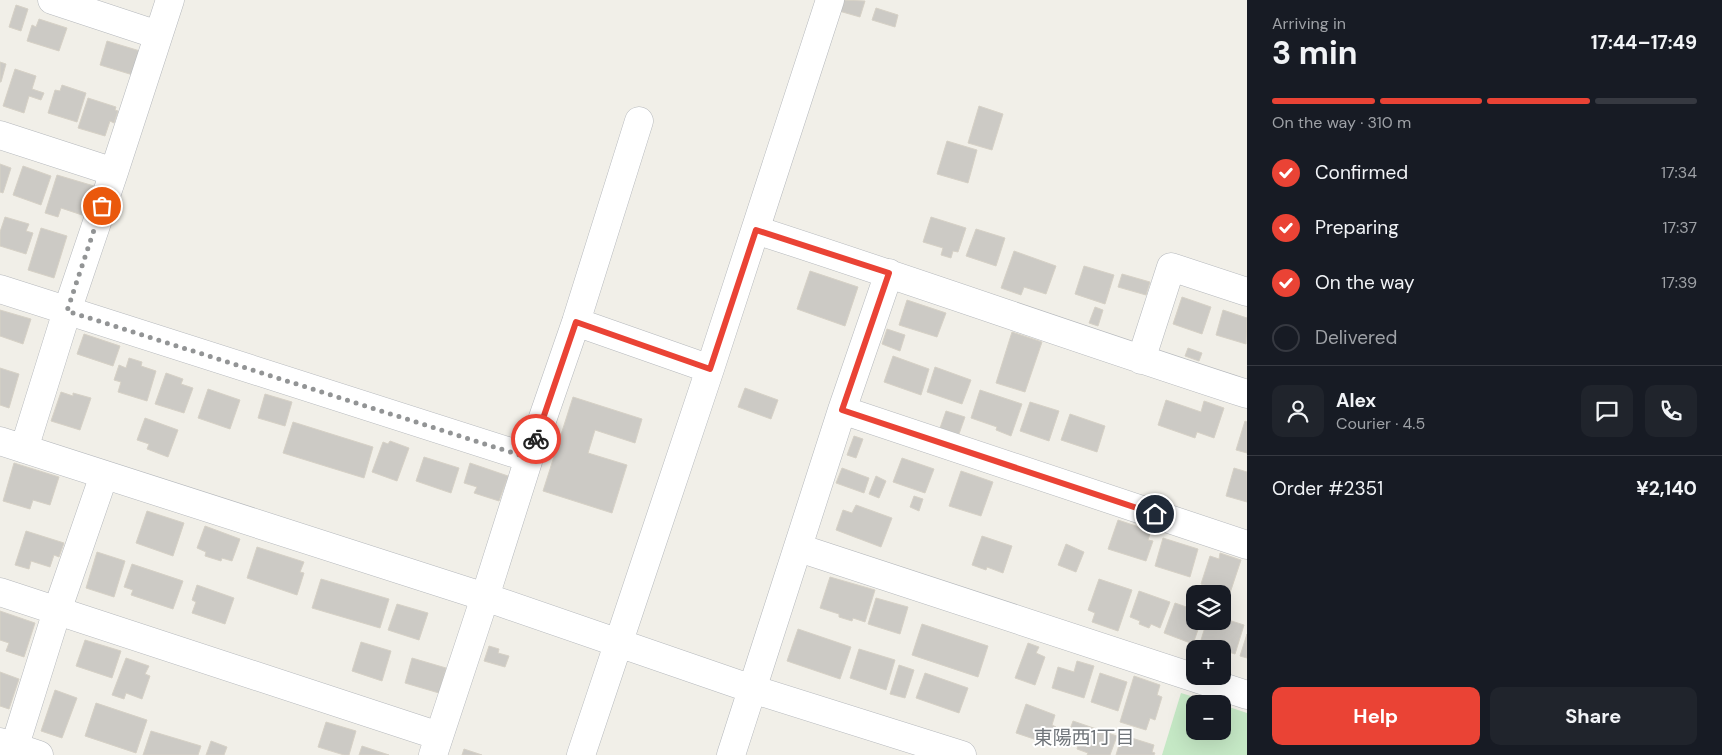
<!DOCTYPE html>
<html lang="en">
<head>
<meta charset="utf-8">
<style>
  body { margin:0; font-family:"DM Sans","Noto Sans JP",sans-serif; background:#20242c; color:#f1f3f6; height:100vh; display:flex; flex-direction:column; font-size:19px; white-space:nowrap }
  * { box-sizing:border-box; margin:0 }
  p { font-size:16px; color:#9ea1a6 }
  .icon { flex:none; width:28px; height:28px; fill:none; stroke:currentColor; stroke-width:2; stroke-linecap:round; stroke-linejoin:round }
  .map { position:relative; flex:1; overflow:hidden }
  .sheet { display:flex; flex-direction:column; background:#171b24; width:475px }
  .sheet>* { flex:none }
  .controls { position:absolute; left:1186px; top:585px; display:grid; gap:10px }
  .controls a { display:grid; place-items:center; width:45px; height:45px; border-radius:10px; background:#171b24; box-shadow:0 5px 20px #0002; font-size:25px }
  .pin { position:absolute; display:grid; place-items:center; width:42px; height:42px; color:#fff; margin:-21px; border:2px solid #fff; border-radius:50%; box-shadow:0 1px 5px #0007 }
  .courier { position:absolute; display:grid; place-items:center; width:50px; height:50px; margin:-25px; border:4px solid #ea4335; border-radius:50%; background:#fff; color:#222; box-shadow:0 1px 6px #0007 }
  .overview em { font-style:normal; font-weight:700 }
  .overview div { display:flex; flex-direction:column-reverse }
  .overview { display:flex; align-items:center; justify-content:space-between; height:85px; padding:0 25px }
  h1 { font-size:32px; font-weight:700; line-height:38px }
  .bar { display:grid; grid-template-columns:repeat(4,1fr); gap:8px 5px; align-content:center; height:60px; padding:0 25px }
  .bar i { height:6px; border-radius:4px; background:#363941 }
  .bar .active { background:#ea4335 }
  .bar p { grid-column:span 4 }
  .line { display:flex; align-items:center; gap:12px; padding:0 25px; border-top:1px solid #363941 }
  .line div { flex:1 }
  .round { display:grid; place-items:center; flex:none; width:52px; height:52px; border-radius:10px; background:#20242c }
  ol { padding:0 25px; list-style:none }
  li { display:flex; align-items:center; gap:15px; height:55px }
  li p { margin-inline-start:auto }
  li .icon { padding:5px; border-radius:50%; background:#ea4335; color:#fff; stroke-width:4 }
  li:last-child { color:#9ea1a6 }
  li i { width:28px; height:28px; border:2px solid #363941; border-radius:50% }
  .button { display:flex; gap:10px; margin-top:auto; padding:10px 25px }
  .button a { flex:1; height:58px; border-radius:10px; background:#ea4335; color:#fff; font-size:20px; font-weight:700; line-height:58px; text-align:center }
  .button a+a { background:#20242c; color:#f1f3f6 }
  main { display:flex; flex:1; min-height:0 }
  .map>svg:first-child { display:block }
  .green { fill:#c5e8c5 }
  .building { fill:#cccac5; stroke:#d6d1c6 }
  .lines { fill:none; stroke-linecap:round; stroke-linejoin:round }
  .minor-casing { stroke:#b5b8bc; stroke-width:29 }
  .minor { stroke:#fff; stroke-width:28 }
  .done { stroke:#929495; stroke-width:5; stroke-dasharray:0 9 }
  .route { stroke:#ea4335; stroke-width:6 }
  .labels { text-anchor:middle; stroke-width:4; stroke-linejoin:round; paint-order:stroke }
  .neighbourhood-label { font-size:19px; fill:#70757a; stroke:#fff }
</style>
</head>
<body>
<main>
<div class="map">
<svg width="1247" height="755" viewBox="0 0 1247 755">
  <rect width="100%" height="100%" fill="#f1efe8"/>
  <path class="green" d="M1181 693 1217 704H1195V731H1222L1223 705 1247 713V755H1162Z"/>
  <path class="building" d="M842 0 865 1 860 17 839 11Z
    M16 5 28 9 21 31 9 27Z
    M876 8 898 15 895 27 872 20Z
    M39 19 67 28 59 51 27 41 32 25 36 27Z
    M107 41 140 51 133 75 100 65Z
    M0 62 6 64 1 82H0Z
    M15 69 36 76 32 89 44 93 41 100 29 96 24 113 3 106Z
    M62 85 86 93 77 122 48 113 55 90 60 91Z
    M88 98 116 107 115 110 118 111 114 123 110 121 105 136 78 128Z
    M979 106 1003 114 992 150 968 143Z
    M947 141 977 150 968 183 937 174Z
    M0 164 11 168 3 193 0 192Z
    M23 166 51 176 41 205 13 195Z
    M57 175 94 186 85 216 61 208 58 217 45 213Z
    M5 217 29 224 26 231 33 233 26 254 0 246V232Z
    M931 217 966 228 958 252 953 251 951 258 941 255 943 248 923 242Z
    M41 228 67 236 54 278 28 270Z
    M976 229 1005 238 996 266 966 256Z
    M1014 251 1056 266 1046 294 1024 287 1021 295 1001 288Z
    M1084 266 1114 275 1105 304 1075 294Z
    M810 271 858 287 845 326 797 309Z
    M1122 274 1150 282 1146 295 1118 287Z
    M1182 297 1211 307 1202 334 1173 324Z
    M907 300 946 313 937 337 899 325Z
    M1095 307 1103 310 1098 326 1089 323Z
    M0 310 31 319 23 344 0 336Z
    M1223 310 1247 318 1246 344 1216 335Z
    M887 329 905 335 900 351 882 344Z
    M1012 332 1042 342 1025 392 996 383Z
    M84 334 120 346 113 366 77 354Z
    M1188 348 1202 353 1199 361 1185 356Z
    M893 356 929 369 921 395 884 382Z
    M129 358 142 362 141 366 156 371 147 401 118 392 121 382 114 380 119 365 126 368Z
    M935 367 971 380 962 404 927 392Z
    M0 368 19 374 9 408 0 405Z
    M166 373 183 379 181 384 193 388 184 413 155 404Z
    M745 388 778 400 771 419 738 407Z
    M208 389 240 400 230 429 198 418Z
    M980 390 1022 404 1011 436 996 430 997 427 971 418Z
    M61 392 73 396V393L91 398 80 430 51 421Z
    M265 394 292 402 285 426 258 418Z
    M573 397 642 419 635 443 595 430 588 453 627 465 612 513 543 491Z
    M1166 400 1201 412 1204 401 1224 408 1214 438 1197 432 1195 438 1158 425Z
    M1030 402 1059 411 1049 441 1020 431Z
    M946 411 965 417 959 434 940 428Z
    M1070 414 1105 426 1097 452 1061 440Z
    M145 418 178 430 168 457 147 449 149 444 137 440Z
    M1245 421 1247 422V453L1236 450Z
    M293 422 373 447 364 478 283 453Z
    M854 436 863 439 856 458 847 455Z
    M390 441 409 448 397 481 372 472 383 442 388 444Z
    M424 457 459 468 451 493 416 481Z
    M902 458 934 469 925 493 893 482Z
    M14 463 59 477 50 505 33 500 30 509 3 501Z
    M470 463 508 476 499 501 474 493 477 487 464 483Z
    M842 468 869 478 864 493 836 483Z
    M1234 468 1247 472V502L1226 496Z
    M961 471 993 482 981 516 949 506Z
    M876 476 886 481 879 498 869 494Z
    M914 496 923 499 919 511 910 507Z
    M856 505 892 518 881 547 836 530 843 510 852 513Z
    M147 511 184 523 173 556 136 543Z
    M1118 520 1151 531 1148 540 1153 541 1146 561 1108 549Z
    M205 526 240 539 232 561 222 558 221 561 205 556 206 552 197 548Z
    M26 531 64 543 59 557 54 555 50 567 31 561 29 569 15 565Z
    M982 536 1012 546 1003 573 987 567 986 570 972 565Z
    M1163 538 1198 549 1190 577 1155 566Z
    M1066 544 1084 552 1076 572 1058 565Z
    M257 547 304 562 300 572 304 573 297 595 247 578Z
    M97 552 125 561 114 597 86 588Z
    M1220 553 1241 560 1230 593 1201 584 1210 556 1219 559Z
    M132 564 183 581 173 609 131 595 133 590 124 587Z
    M830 577 875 590 865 622 853 618 852 621 839 617V614L820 608Z
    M321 579 389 599 380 628 312 608Z
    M1099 579 1132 590 1118 631 1092 622 1095 613 1088 610Z
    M197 585 234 598 225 624 192 613 196 602 192 600Z
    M1139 591 1170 602 1160 628 1151 624 1149 628 1139 624 1140 621 1130 617Z
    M876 598 908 607 900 634 868 624Z
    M1175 603 1195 610V621H1201L1193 644 1164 633Z
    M397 604 428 613 419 640 388 630Z
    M0 611 35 623 24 657 6 651 9 643 0 640Z
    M1222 618 1244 625 1235 654 1222 650V649L1200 643 1207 621H1222Z
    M922 624 988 646 978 677 912 655Z
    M798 629 851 647 840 679 787 661Z
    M1247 634V658L1240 656Z
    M85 640 121 651 112 678 76 666Z
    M361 642 391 651 382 681 352 671Z
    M1028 643 1039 647 1036 653 1045 657 1035 685 1015 678Z
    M489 646 499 649 498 653 509 656 505 667 484 661Z
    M859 649 895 660 886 690 850 678Z
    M126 658 149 666 145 674 150 676 142 699 126 693 124 699 112 695Z
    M412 658 446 668 439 693 405 683Z
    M1077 661 1094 666 1084 698 1052 688 1058 667 1074 672Z
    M899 665 914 670 905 698 890 694Z
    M0 672 19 679 9 709 0 706Z
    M925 673 968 688 959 713 916 698Z
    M1100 673 1127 682 1118 711 1091 702Z
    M1134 676 1160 685 1157 695 1162 697 1155 720 1150 718 1146 730 1120 722Z
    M55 690 77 698 62 738 41 731Z
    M96 703 147 720 136 753 85 736Z
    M1026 704 1055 715 1052 725 1056 727 1052 738 1048 736 1046 743 1016 733Z
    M1073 721 1117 736 1110 755H1087L1088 753 1077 749 1080 739 1068 735Z
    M326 722 356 731 349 755H344L318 747Z
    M151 731 201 746 198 755H143Z
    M1122 735 1154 745 1152 752 1155 753 1154 755H1116Z
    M211 741 227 747 224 755H206Z
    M362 746 389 755H359Z
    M464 749 482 755H462Z"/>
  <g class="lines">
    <defs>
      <path id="minor" d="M52 0 158 35
        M0 135 114 172
        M756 230C920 283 1083 341 1247 394
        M0 289 529 458
        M576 322 710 369
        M1141 360 1171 267 1247 292
        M842 410 1247 545
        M0 441 485 597 752 689 962 755
        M24 449 67 311 114 172 170 0
        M799 548 1247 695
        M0 592 439 736
        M0 742 39 755
        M12 755 57 611 104 475
        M433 755 485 597 529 458 576 322 639 121
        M581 755 710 369 830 0
        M731 755 842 410 889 273"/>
    </defs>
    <use href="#minor" class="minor-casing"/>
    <use href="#minor" class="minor"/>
  </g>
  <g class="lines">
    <path class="done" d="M102 206 67 311 529 458 536 439"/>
    <path class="route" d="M536 439 576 322 710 369 756 230 889 273 842 410 1155 514"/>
  </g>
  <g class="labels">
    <g class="neighbourhood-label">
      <text x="1084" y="744">東陽西1丁目</text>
    </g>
  </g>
</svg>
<div class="controls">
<a><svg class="icon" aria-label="layers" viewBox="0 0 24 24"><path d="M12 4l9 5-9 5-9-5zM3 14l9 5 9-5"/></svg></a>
<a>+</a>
<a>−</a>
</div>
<div class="pin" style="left:102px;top:206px;background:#ea580c"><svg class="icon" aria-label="bag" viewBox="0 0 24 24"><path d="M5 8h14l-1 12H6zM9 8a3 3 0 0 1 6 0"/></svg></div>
<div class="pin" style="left:1155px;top:514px;background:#1f2937"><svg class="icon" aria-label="home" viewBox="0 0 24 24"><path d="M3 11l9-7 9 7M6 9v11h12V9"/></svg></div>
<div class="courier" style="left:536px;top:439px"><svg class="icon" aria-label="bike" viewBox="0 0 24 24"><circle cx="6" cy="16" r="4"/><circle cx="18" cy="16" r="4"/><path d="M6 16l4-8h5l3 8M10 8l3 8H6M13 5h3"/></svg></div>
</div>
<section class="sheet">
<div class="overview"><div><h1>3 min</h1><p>Arriving in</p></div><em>17:44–17:49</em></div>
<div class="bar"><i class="active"></i><i class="active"></i><i class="active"></i><i></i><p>On the way · 310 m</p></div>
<ol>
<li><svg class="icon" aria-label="check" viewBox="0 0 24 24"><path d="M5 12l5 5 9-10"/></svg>Confirmed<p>17:34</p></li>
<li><svg class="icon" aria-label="check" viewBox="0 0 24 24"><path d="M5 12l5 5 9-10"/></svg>Preparing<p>17:37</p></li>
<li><svg class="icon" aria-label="check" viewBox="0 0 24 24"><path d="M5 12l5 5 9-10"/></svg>On the way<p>17:39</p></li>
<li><i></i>Delivered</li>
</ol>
<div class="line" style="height:90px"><a class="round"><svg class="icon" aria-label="person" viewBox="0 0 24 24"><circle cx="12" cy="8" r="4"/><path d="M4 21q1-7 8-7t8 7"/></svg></a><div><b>Alex</b><p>Courier · 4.5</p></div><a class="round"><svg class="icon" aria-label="chat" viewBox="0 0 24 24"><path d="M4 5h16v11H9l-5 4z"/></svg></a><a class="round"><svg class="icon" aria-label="phone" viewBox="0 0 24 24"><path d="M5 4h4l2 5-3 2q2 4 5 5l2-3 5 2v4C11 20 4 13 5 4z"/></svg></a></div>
<div class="line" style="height:65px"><div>Order #2351</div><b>¥2,140</b></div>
<div class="button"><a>Help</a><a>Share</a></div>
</section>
</main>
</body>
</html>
